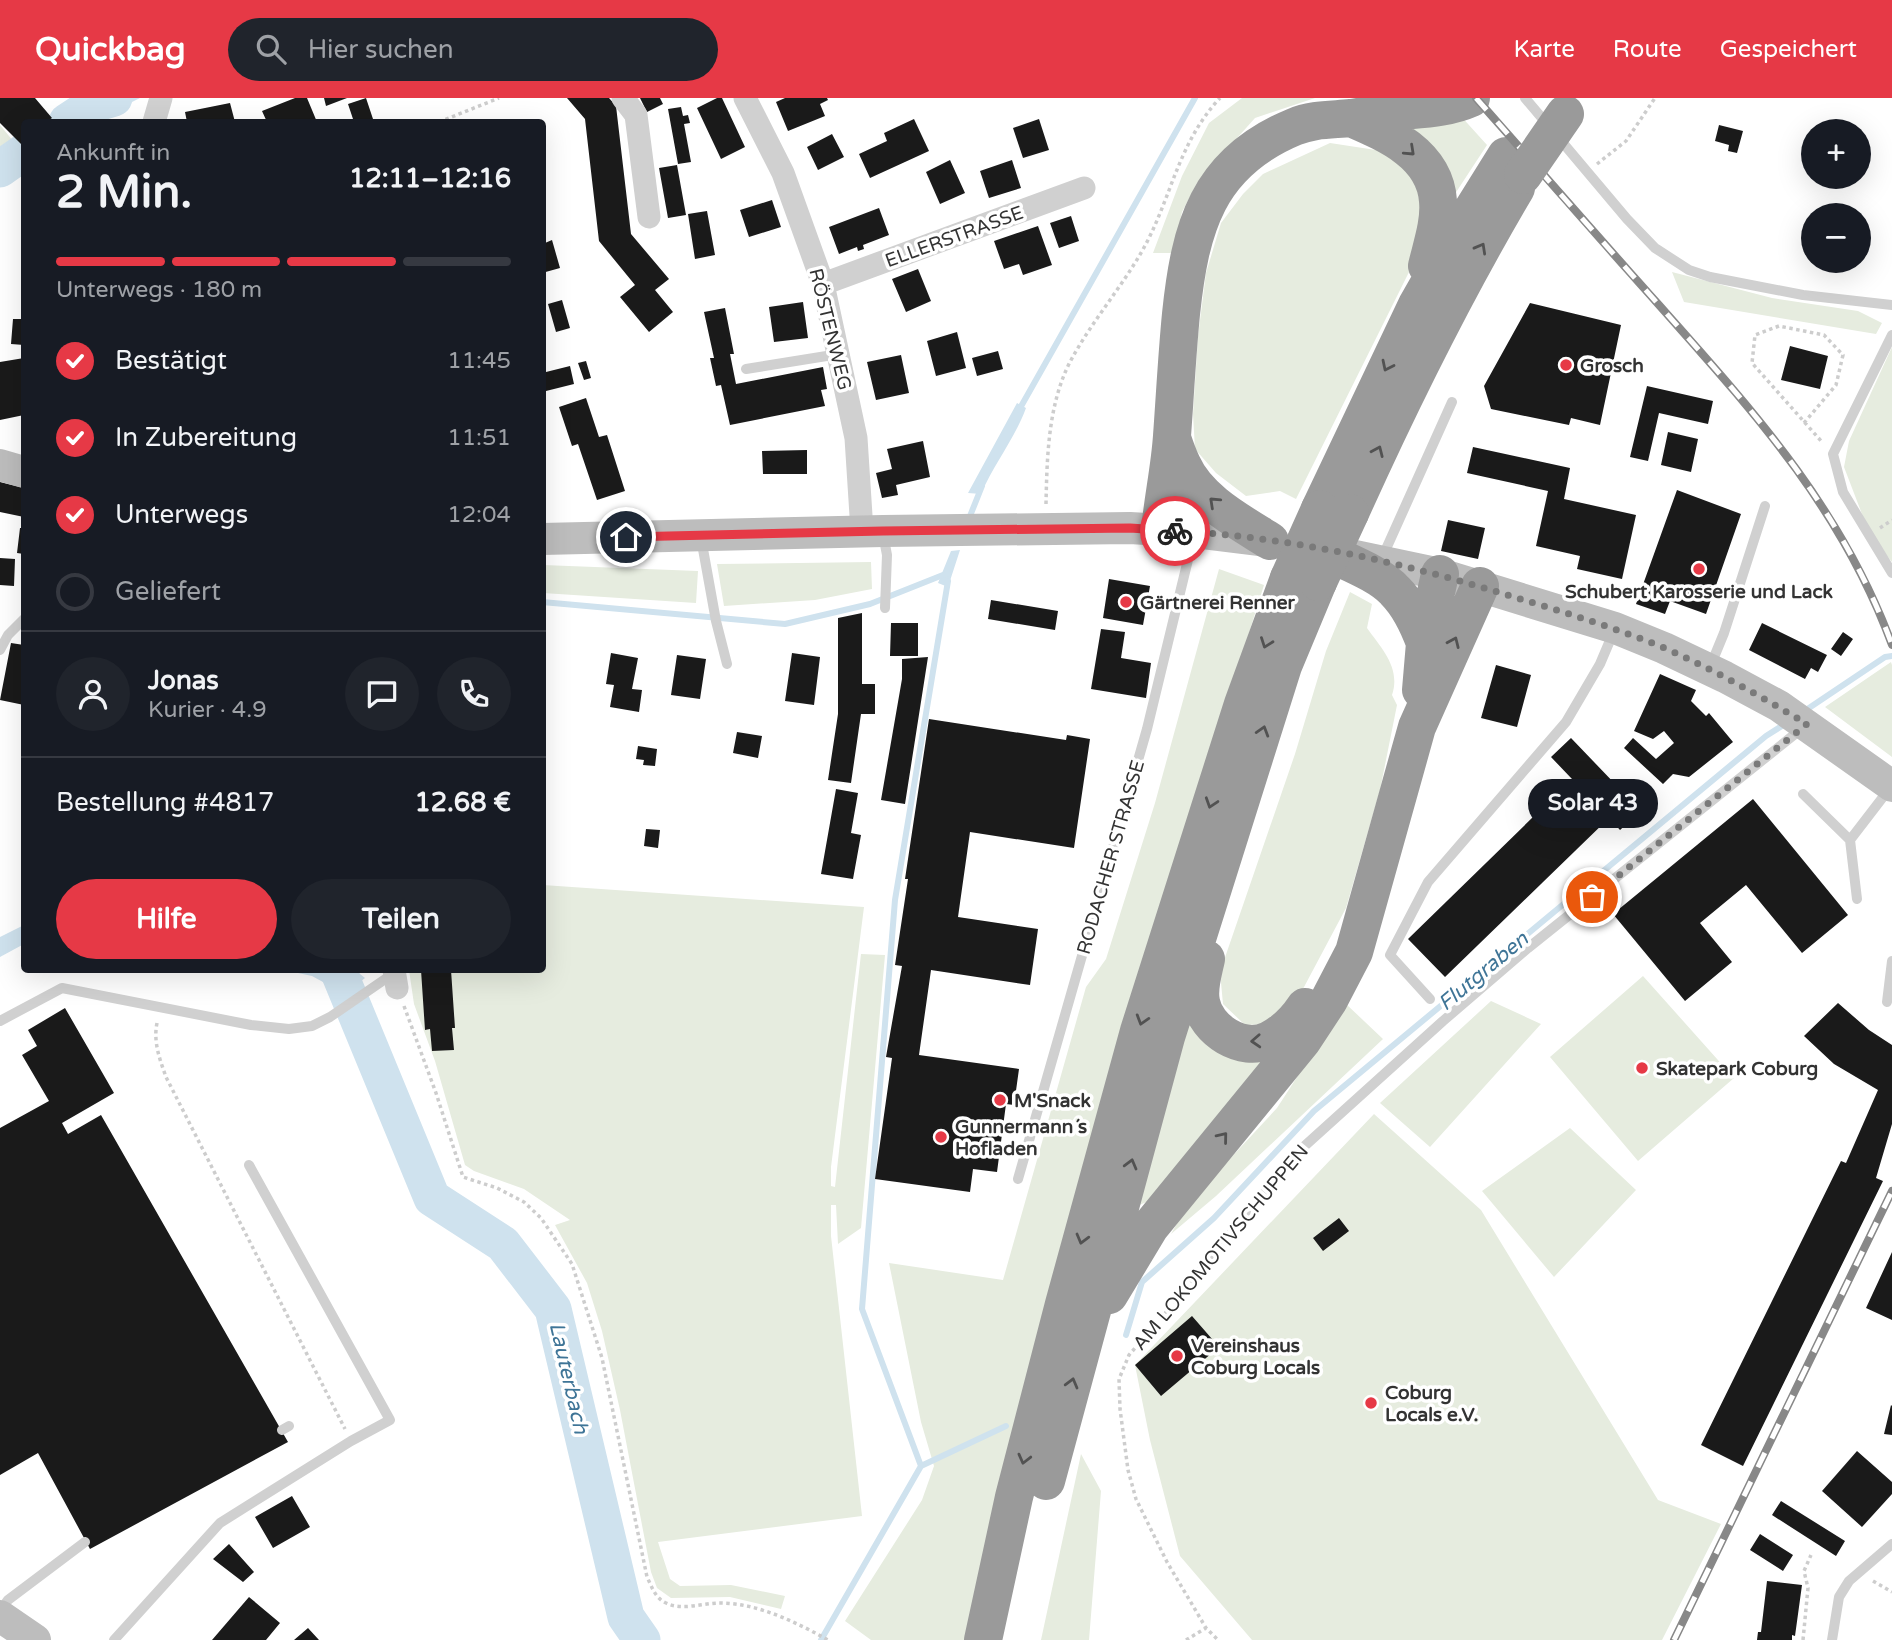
<!DOCTYPE html>
<html lang="de">
<head>
<meta charset="utf-8">
<style>
  body { margin:0; font-family:"Varela Round",sans-serif; background:#20242c; color:#f1f3f6; height:100vh; display:flex; flex-direction:column; font-size:26px; white-space:nowrap }
  * { box-sizing:border-box; margin:0 }
  p { font-size:23px; color:#9ea1a6 }
  .icon { flex:none; width:38px; height:38px; fill:none; stroke:currentColor; stroke-width:2; stroke-linecap:round; stroke-linejoin:round }
  .map { position:relative; flex:1; overflow:hidden }
  .details { position:absolute; left:21px; top:21px; width:525px; height:854px; display:flex; flex-direction:column; background:#171b24; border-radius:7px; box-shadow:0 7px 28px #0002 }
  .details>* { flex:none }
  .buttons { position:absolute; left:1801px; top:21px; display:grid; gap:14px }
  .buttons a { display:grid; place-items:center; width:70px; height:70px; border-radius:50%; background:#171b24; box-shadow:0 7px 28px #0002; font-size:35px }
  .pin { position:absolute; display:grid; place-items:center; width:60px; height:60px; color:#fff; margin:-30px; border:4px solid #fff; border-radius:50%; box-shadow:0 2px 7px #0007 }
  .courier { position:absolute; display:grid; place-items:center; width:70px; height:70px; margin:-35px; border:5px solid #e63946; border-radius:50%; background:#fff; color:#222; box-shadow:0 2px 9px #0007 }
  .bubble { position:absolute; height:49px; border-radius:24px; background:#171b24; box-shadow:0 7px 28px #0002; font-size:23px; font-weight:700; line-height:49px; text-align:center }
  .summary em { font-style:normal; font-weight:700 }
  .summary div { display:flex; flex-direction:column-reverse }
  .summary { display:flex; align-items:center; justify-content:space-between; height:119px; padding:0 35px }
  h1 { font-size:46px; font-weight:700; line-height:52px }
  .bar { display:grid; grid-template-columns:repeat(4,1fr); gap:10px 7px; align-content:center; height:84px; padding:0 35px }
  .bar i { height:9px; border-radius:5px; background:#363941 }
  .bar .active { background:#e63946 }
  .bar p { grid-column:span 4 }
  .line { display:flex; align-items:center; gap:18px; padding:0 35px; border-top:2px solid #363941 }
  .line div { flex:1 }
  .round { display:grid; place-items:center; flex:none; width:74px; height:74px; border-radius:37px; background:#20242c }
  ol { padding:0 35px; list-style:none }
  li { display:flex; align-items:center; gap:21px; height:77px }
  li p { margin-inline-start:auto }
  li .icon { padding:7px; border-radius:50%; background:#e63946; color:#fff; stroke-width:4 }
  li:last-child { color:#9ea1a6 }
  li i { width:38px; height:38px; border:4px solid #363941; border-radius:50% }
  .button { display:flex; gap:14px; margin-top:auto; padding:14px 35px }
  .button a { flex:1; height:80px; border-radius:42px; background:#e63946; color:#fff; font-size:28px; font-weight:700; line-height:80px; text-align:center }
  .button a+a { background:#20242c; color:#f1f3f6 }
  header { display:flex; align-items:center; gap:42px; box-sizing:border-box; height:98px; padding:0 35px; background:#e63946; color:#fff }
  header strong { font-size:33px }
  nav { display:flex; gap:38px; margin-inline-start:auto; font-size:24px }
  .search { width:490px; height:63px; background:#20242c; display:flex; align-items:center; gap:18px; box-sizing:border-box; padding:0 24px; border-radius:38px; color:#9ea1a6; font-size:26px }
  .map>svg:first-child { display:block }
  .green { fill:#e6ecdf }
  .water { fill:#cfe2ee }
  .lines { fill:none; stroke-linecap:round; stroke-linejoin:round }
  .stream { stroke:#cfe2ee; stroke-width:6 }
  .river { stroke:#cfe2ee; stroke-width:37 }
  .building { fill:#1a1a1a }
  .path { stroke:#cdcdcd; stroke-width:3.5; stroke-dasharray:3.5 3.5; stroke-linecap:butt }
  .lane { stroke:#d0d0d0; stroke-width:10 }
  .street { stroke:#d0d0d0; stroke-width:23 }
  .secondary { stroke:#bdbdbd; stroke-width:32 }
  .highway { stroke:#9a9a9a; stroke-width:38 }
  .rail-casing { stroke:#888; stroke-width:8 }
  .rail { stroke:#fff; stroke-width:5; stroke-dasharray:16; stroke-linecap:butt }
  .highway-bridge { stroke:#9a9a9a; stroke-width:38 }
  .oneway { stroke:#525252 }
  .done { stroke:#7a7a7a; stroke-width:7; stroke-dasharray:0 12.6 }
  .route { stroke:#e63946; stroke-width:9 }
  .poi-dot { fill:#e63946; stroke:#fff; stroke-width:2.5 }
  .labels { text-anchor:middle; stroke-width:7; stroke-linejoin:round; paint-order:stroke }
  .street-label { font-size:19px; fill:#333; stroke:#fff }
  .poi-label { font-size:19px; font-weight:bold; fill:#333; stroke:#fff; text-anchor:start }
  .water-label { font-size:21px; font-style:italic; fill:#3f7597; stroke:#fff }
</style>
</head>
<body>
<header>
<strong>Quickbag</strong>
<div class="search"><svg class="icon" aria-label="search" viewBox="0 0 24 24"><circle cx="10" cy="10" r="6"/><path d="M15 15l6 6"/></svg>Hier suchen</div>
<nav><a>Karte</a><a>Route</a><a>Gespeichert</a></nav>
</header>
<div class="map">
<svg width="1892" height="1542" viewBox="0 0 1892 1542">
  <rect width="100%" height="100%" fill="#fff"/>
  <path class="green" d="M1242 0H1315L1255 20 1197 85 1182 114 1173 155H1153L1182 78 1209 25Z
    M1459 16 1487 47 1449 105 1402 28Z
    M0 27 18 49 0 62Z
    M1330 45 1389 54 1427 86 1412 168 1296 401 1280 393 1246 398 1216 375 1195 351 1193 316 1198 238 1206 175 1221 125 1243 96 1263 76Z
    M1672 174 1772 200 1858 213 1882 225 1876 236 1684 204Z
    M1892 249V464L1870 437 1844 369 1849 343Z
    M871 464 872 491 815 502 724 508 717 466Z
    M543 467 698 473 696 505 543 495Z
    M1219 471 1264 487 1149 853 966 1542H871L845 1523 922 1402 934 1368 921 1324 889 1165 1003 1182 1086 889 1106 861 1155 705Z
    M1350 494 1372 506 1367 530C1382 551 1401 570 1392 597L1397 607 1380 692 1346 810 1287 921 1271 926 1245 927 1223 906 1220 874 1295 656 1326 553Z
    M1891 564 1892 567V659L1825 609Z
    M543 787 864 809 831 1069V1088L835 1089 861 856 885 857 861 1130 838 1146 836 1107H831V1138L862 1418 658 1444 670 1481 680 1488 731 1487 785 1498 781 1511 730 1499 671 1500 657 1490 651 1474 620 1312 602 1233 587 1185 555 1127 570 1122 524 1091 474 1073 465 1067 435 963 414 906 409 872H542Z
    M1643 878 1734 980 1638 1063 1550 959Z
    M1491 903 1541 926 1430 1049 1380 1005Z
    M1345 905 1383 941 1216 1098 1171 1136 1188 1106 1277 1010Z
    M1186 922 1265 964 1151 1102 1128 1112Z
    M1374 1016 1481 1112 1658 1402 1721 1426 1662 1542H1252L1180 1458 1150 1342 1135 1267Z
    M1570 1030 1636 1092 1554 1179 1482 1093Z
    M1081 1356 1101 1393 1089 1542H1041Z"/>
  <path class="water" d="M96 0H140L130 5 92 14 79 6Z
    M1017 305 1026 310C1015 340 994 366 981 396L968 395Z
    M960 452 948 489 938 485 951 453Z
    M24 827V846L0 859V839Z
    M284 872H355L365 880 345 896 312 878Z
    M480 1120C505 1134 528 1146 539 1173L513 1174 480 1140 467 1131Z
    M620 1456 636 1516 623 1538 608 1480Z"/>
  <g class="lines">
    <path class="stream" d="M1019 312 1195 0
      M968 423 982 388
      M542 504 785 526 870 506 948 475
      M1803 614 1885 559 1892 558
      M1126 1237 1142 1184 1214 1120 1314 1013 1766 638 1788 624
      M921 1368 1006 1328
      M821 1542 921 1368 862 1211 895 802 948 483"/>
    <path class="river" d="M67 24 94 6 114 0
      M0 71 24 54
      M338 872 432 1100 503 1146 553 1211 626 1519 642 1542"/>
  </g>
  <path class="building" d="M0 0H35L52 20 46 24H24V43L21 46 0 25Z
    M295 0H307L317 24H267L262 13Z
    M324 0H347L326 8Z
    M366 0 374 24H354L348 6Z
    M567 0H609L616 8 631 136 669 181 655 192 673 214 649 234 620 199 635 187 599 143 585 21Z
    M640 0H660L663 6 647 14Z
    M717 0H722L745 49 721 61 697 10Z
    M785 0H827L828 2 820 6 825 18 788 33 776 4Z
    M230 5 235 24H187L185 14Z
    M681 9 683 18 688 17 690 25 684 26 691 64 678 66 668 11Z
    M914 21 929 53 870 80 859 56 887 43 884 35Z
    M1039 21 1049 52 1023 60 1013 30Z
    M1719 27 1743 33 1737 55 1728 53 1729 47 1715 43Z
    M832 36 844 59 818 72 807 49Z
    M950 62 965 95 940 106 926 74Z
    M1012 62 1021 90 989 100 980 73Z
    M677 67 686 117 668 120 659 70Z
    M772 102 781 129 749 139 740 112Z
    M879 110 889 137 863 147 864 151 858 153 857 149 839 156 829 129Z
    M707 113 715 157 695 161 688 116Z
    M1071 118 1079 143 1059 150 1050 125Z
    M1038 128 1052 167 1023 177 1019 166 1004 171 994 143Z
    M543 139 545 145 552 142 560 170 542 175Z
    M918 171 931 203 906 214 892 181Z
    M562 202 570 230 556 234 548 206Z
    M803 204 808 240 774 244 769 209Z
    M1530 205 1621 227 1600 327 1571 320 1569 327 1491 311 1484 288Z
    M725 210 734 256H730L736 286 823 269 827 291 821 292 825 308 730 327 721 287 716 288 710 260H714L704 214Z
    M13 221H24V247L11 246Z
    M957 234 966 270 936 278 927 243Z
    M1790 248 1828 258 1820 291 1781 282Z
    M998 253 1003 271 977 278 972 260Z
    M901 257 909 295 876 302 867 264Z
    M24 260V317L0 322V264Z
    M586 263 591 280 584 282 578 265Z
    M570 268 574 286 542 294V275Z
    M1647 288 1713 303 1708 326 1659 315 1648 363 1630 359Z
    M586 300 599 339 607 337 625 393 597 402 578 346 572 348 559 309Z
    M1668 334 1698 341 1691 374 1661 367Z
    M923 343 930 379 896 387 898 397 882 400 876 375 892 371 887 351Z
    M1473 349 1570 370 1564 401 1636 417 1622 481 1577 471 1580 458 1536 448 1548 393 1467 375Z
    M807 352V376H763L762 353Z
    M0 384 24 390V419L0 414Z
    M1677 392 1741 416 1706 516 1670 503 1665 516 1636 506Z
    M1448 422 1485 430 1478 461 1441 453Z
    M20 430H24V456L17 455Z
    M0 460 15 461 14 488 0 487Z
    M1109 481 1150 488 1143 527 1103 520Z
    M991 502 1058 513 1055 532 988 521Z
    M862 515V586H875V616H861L851 685 828 682 838 616V520Z
    M891 525H918V558H890Z
    M1762 525 1827 557 1818 574 1811 570 1805 581 1749 552Z
    M1101 531 1125 534 1121 560 1151 565 1146 600 1091 591Z
    M1843 534 1853 541 1841 558 1831 551Z
    M11 545 24 547V607L0 602Z
    M611 555 638 560 632 591 642 592 639 614 610 609 614 587 606 586Z
    M792 555 820 559 814 607 785 603Z
    M677 557 706 561 700 601 671 597Z
    M928 559 905 706 881 702 902 581V561Z
    M1496 567 1531 577 1517 629 1481 620Z
    M1660 576 1696 592 1691 603 1706 618 1709 615 1733 644 1689 679 1673 676 1663 686 1624 650 1633 640 1656 661 1674 645 1664 633 1653 641 1634 633Z
    M929 621 1066 642 1067 637 1090 641 1074 750 970 734 958 819 1038 831 1030 887 931 872 919 957 1019 971 1014 1007 1006 1006 997 1074 973 1071 970 1094 875 1081 892 960 886 959 902 868 895 867 908 781H905Z
    M737 634 762 638 758 660 733 655Z
    M1571 640 1641 713 1620 732 1609 720 1445 879 1408 841 1572 681 1551 659Z
    M638 648 657 651 655 668 643 667 644 662 636 661Z
    M836 691 858 695 851 735 861 737 853 781 821 776Z
    M1753 701 1848 817 1802 855 1746 787 1700 825 1732 864 1685 903 1613 816Z
    M646 731 660 732 658 750 644 748Z
    M421 872H451L455 930H452L454 952 432 953 430 931 425 932Z
    M1838 905 1869 932 1892 947V1026L1876 1080 1883 1083 1743 1368 1701 1347 1841 1063 1846 1065 1878 992 1834 966 1804 938Z
    M65 910 114 995 62 1025 68 1036 101 1017 288 1344 90 1451 38 1355 0 1377V1030L49 1003 22 957 37 948 28 932Z
    M1339 1120 1349 1133 1323 1153 1313 1140Z
    M1892 1154V1222L1866 1210Z
    M1192 1218 1219 1249 1161 1298 1135 1267Z
    M1891 1307 1892 1308V1337L1884 1336Z
    M1857 1353 1892 1384V1396L1862 1429 1822 1393Z
    M292 1398 310 1429 273 1450 255 1419Z
    M1781 1403 1845 1443 1836 1458 1772 1417Z
    M1760 1436 1793 1457 1783 1473 1750 1452Z
    M229 1446 254 1474 243 1484 213 1461Z
    M1767 1483 1802 1487 1795 1538 1792 1537V1542H1757L1758 1534H1761Z
    M249 1499 280 1525 266 1542H212Z
    M308 1530 319 1542H294Z"/>
  <g class="lines">
    <path class="path" d="M439 24 499 0
      M1597 66 1626 43 1655 0
      M1804 325 1836 287 1843 257 1824 237 1779 228 1755 237 1752 265 1822 344
      M1046 406C1047 359 1048 307 1070 264 1092 222 1126 185 1148 142 1173 92 1180 43 1220 0
      M1880 430 1892 422
      M404 908 436 995 463 1079 497 1090 524 1104 541 1120 572 1166 602 1260 647 1479C652 1489 655 1500 666 1505 682 1513 702 1505 720 1505 757 1505 796 1524 828 1542
      M157 925C153 944 160 962 166 979L345 1331
      M1185 1192 1129 1257 1119 1281 1120 1311 1128 1372 1136 1401 1167 1464 1206 1530 1218 1542
      M1873 1483 1892 1494
      M1186 1542 1206 1530
      M1803 1542 1808 1490 1804 1473 1811 1457"/>
    <path class="lane" d="M1525 0 1627 121 1655 150 1689 172 1710 179 1803 197 1892 207
      M1892 237 1833 356 1843 394 1892 475
      M746 271 839 256
      M883 436 887 457 885 510
      M701 440 716 523 727 566
      M1382 460 1452 304
      M0 552 8 537 24 521
      M1710 569 1724 535 1765 408
      M1803 696 1850 742 1890 690
      M1850 742 1857 801
      M1430 901 1390 857 1428 784 1566 624 1600 566 1614 533
      M1887 904 1892 863
      M0 923 62 890 251 927 289 931 312 928 330 919 394 875
      M1018 1081 1147 631 1194 437
      M1194 1181 1299 1053 1443 923 1528 850 1805 628
      M282 1332 289 1328
      M0 1513 8 1502 85 1444
      M114 1542 220 1425 351 1343 390 1322 249 1067
      M1832 1542 1839 1499 1849 1483 1892 1446"/>
    <path class="street" d="M623 0 636 17 649 119
      M745 0 783 75 823 186 856 340 862 433
      M154 24 161 0
      M823 186 1084 90
      M394 872 397 890"/>
    <path class="secondary" d="M0 367 24 374
      M542 441 883 433 1130 430 1195 434 1268 443
      M1350 457 1440 476 1615 530 1664 550 1725 579 1779 608 1892 688
      M0 1518 35 1542"/>
    <path class="highway" d="M1351 20C1388 36 1435 56 1438 103 1440 124 1432 147 1427 168
      M1172 340C1175 349 1178 358 1182 366 1198 402 1238 423 1270 443
      M1320 411 1417 207 1458 135 1506 58
      M1350 415C1400 304 1454 195 1516 90
      M1160 432C1163 401 1170 369 1172 338 1175 297 1177 257 1181 216 1190 130 1207 65 1294 29 1313 21 1331 22 1351 20 1365 18 1379 15 1393 14 1420 11 1446 11 1471 0
      M1323 452C1344 463 1379 475 1395 493 1409 507 1418 526 1425 545
      M1421 592 1425 545 1440 476
      M1206 861C1203 875 1198 890 1201 904 1206 932 1242 955 1269 942 1285 934 1295 924 1305 909
      M1109 1197 1150 1129 1302 943 1329 902 1354 854 1417 629 1480 488
      M1046 1383 1166 939 1283 568 1318 484
      M983 1542 1014 1399 1064 1206 1139 933 1243 606 1289 480"/>
    <defs>
      <path id="rail" d="M1476 0C1537 69 1598 139 1659 207 1753 313 1842 410 1892 547
        M1674 1542 1892 1093"/>
    </defs>
    <use href="#rail" class="rail-casing"/>
    <use href="#rail" class="rail"/>
    <path class="highway-bridge" d="M1523 77 1565 16
      M1289 480 1320 411
      M1318 484 1350 415"/>
  </g>
  <defs><path id="oneway-chevron" d="M-2-3.5L2.5 0L-2 3.5" fill="none" stroke-width="1.6" stroke-linecap="round" stroke-linejoin="round" transform="scale(1.75)"/></defs>
  <g class="oneway">
    <use href="#oneway-chevron" transform="translate(1410 53) rotate(43)"/>
    <use href="#oneway-chevron" transform="translate(1481 150) rotate(-61)"/>
    <use href="#oneway-chevron" transform="translate(1387 268) rotate(116)"/>
    <use href="#oneway-chevron" transform="translate(1378 353) rotate(-66)"/>
    <use href="#oneway-chevron" transform="translate(1214 404) rotate(-137)"/>
    <use href="#oneway-chevron" transform="translate(1454 544) rotate(-66)"/>
    <use href="#oneway-chevron" transform="translate(1266 545) rotate(110)"/>
    <use href="#oneway-chevron" transform="translate(1263 633) rotate(-73)"/>
    <use href="#oneway-chevron" transform="translate(1211 705) rotate(108)"/>
    <use href="#oneway-chevron" transform="translate(1142 922) rotate(107)"/>
    <use href="#oneway-chevron" transform="translate(1256 943) rotate(177)"/>
    <use href="#oneway-chevron" transform="translate(1223 1039) rotate(-51)"/>
    <use href="#oneway-chevron" transform="translate(1131 1066) rotate(-75)"/>
    <use href="#oneway-chevron" transform="translate(1082 1141) rotate(105)"/>
    <use href="#oneway-chevron" transform="translate(1072 1285) rotate(-75)"/>
    <use href="#oneway-chevron" transform="translate(1024 1361) rotate(104)"/>
  </g>
  <g class="lines">
    <path class="done" d="M1175 433C1295 439 1413 467 1527 503 1573 517 1618 531 1662 549 1713 571 1760 598 1807 626L1592 799"/>
    <path class="route" d="M626 439 883 433 1130 430 1175 433"/>
  </g>
  <g class="poi-dot">
    <circle cx="1566" cy="267" r="7"/>
    <circle cx="1699" cy="471" r="7"/>
    <circle cx="1126" cy="504" r="7"/>
    <circle cx="1642" cy="970" r="7"/>
    <circle cx="1000" cy="1002" r="7"/>
    <circle cx="941" cy="1039" r="7"/>
    <circle cx="1177" cy="1258" r="7"/>
    <circle cx="1371" cy="1305" r="7"/>
  </g>
  <g class="labels">
    <g class="street-label">
      <text transform="translate(954 138) rotate(-20)" y="7">ELLERSTRASSE</text>
      <text transform="translate(831 231) rotate(76)" y="7">RÖSTENWEG</text>
      <text transform="translate(1110 759) rotate(-74)" y="7">RODACHER STRASSE</text>
      <text transform="translate(1220 1149) rotate(-50)" y="7">AM LOKOMOTIVSCHUPPEN</text>
    </g>
    <g class="poi-label">
      <text x="1580" y="274">Grosch</text>
      <text x="1699" y="500" text-anchor="middle">Schubert Karosserie und Lack</text>
      <text x="1140" y="511">Gärtnerei Renner</text>
      <text x="1656" y="977">Skatepark Coburg</text>
      <text x="1014" y="1009">M'Snack</text>
      <text x="955" y="1035">Gunnermann´s<tspan x="955" dy="22">Hofladen</tspan></text>
      <text x="1191" y="1254">Vereinshaus<tspan x="1191" dy="22">Coburg Locals</tspan></text>
      <text x="1385" y="1301">Coburg<tspan x="1385" dy="22">Locals e.V.</tspan></text>
    </g>
    <g class="water-label">
      <text transform="translate(1483 873) rotate(-40)" y="7">Flutgraben</text>
      <text transform="translate(569 1280) rotate(77)" y="7">Lauterbach</text>
    </g>
  </g>
</svg>
<div class="buttons">
<a>+</a>
<a>−</a>
</div>
<div class="pin" style="left:1592px;top:799px;background:#ea580c"><svg class="icon" aria-label="bag" viewBox="0 0 24 24"><path d="M5 8h14l-1 12H6zM9 8a3 3 0 0 1 6 0"/></svg></div>
<div class="pin" style="left:626px;top:439px;background:#1f2937"><svg class="icon" aria-label="home" viewBox="0 0 24 24"><path d="M3 11l9-7 9 7M6 9v11h12V9"/></svg></div>
<div class="courier" style="left:1175px;top:433px"><svg class="icon" aria-label="bike" viewBox="0 0 24 24"><circle cx="6" cy="16" r="4"/><circle cx="18" cy="16" r="4"/><path d="M6 16l4-8h5l3 8M10 8l3 8H6M13 5h3"/></svg></div>
<div class="bubble" style="left:1528px;top:681px;width:130px">Solar 43</div>
<section class="details">
<div class="summary"><div><h1>2 Min.</h1><p>Ankunft in</p></div><em>12:11–12:16</em></div>
<div class="bar"><i class="active"></i><i class="active"></i><i class="active"></i><i></i><p>Unterwegs · 180 m</p></div>
<ol>
<li><svg class="icon" aria-label="check" viewBox="0 0 24 24"><path d="M5 12l5 5 9-10"/></svg>Bestätigt<p>11:45</p></li>
<li><svg class="icon" aria-label="check" viewBox="0 0 24 24"><path d="M5 12l5 5 9-10"/></svg>In Zubereitung<p>11:51</p></li>
<li><svg class="icon" aria-label="check" viewBox="0 0 24 24"><path d="M5 12l5 5 9-10"/></svg>Unterwegs<p>12:04</p></li>
<li><i></i>Geliefert</li>
</ol>
<div class="line" style="height:126px"><a class="round"><svg class="icon" aria-label="person" viewBox="0 0 24 24"><circle cx="12" cy="8" r="4"/><path d="M4 21q1-7 8-7t8 7"/></svg></a><div><b>Jonas</b><p>Kurier · 4.9</p></div><a class="round"><svg class="icon" aria-label="chat" viewBox="0 0 24 24"><path d="M4 5h16v11H9l-5 4z"/></svg></a><a class="round"><svg class="icon" aria-label="phone" viewBox="0 0 24 24"><path d="M5 4h4l2 5-3 2q2 4 5 5l2-3 5 2v4C11 20 4 13 5 4z"/></svg></a></div>
<div class="line" style="height:91px"><div>Bestellung #4817</div><b>12.68 €</b></div>
<div class="button"><a>Hilfe</a><a>Teilen</a></div>
</section>
</div>
</body>
</html>
